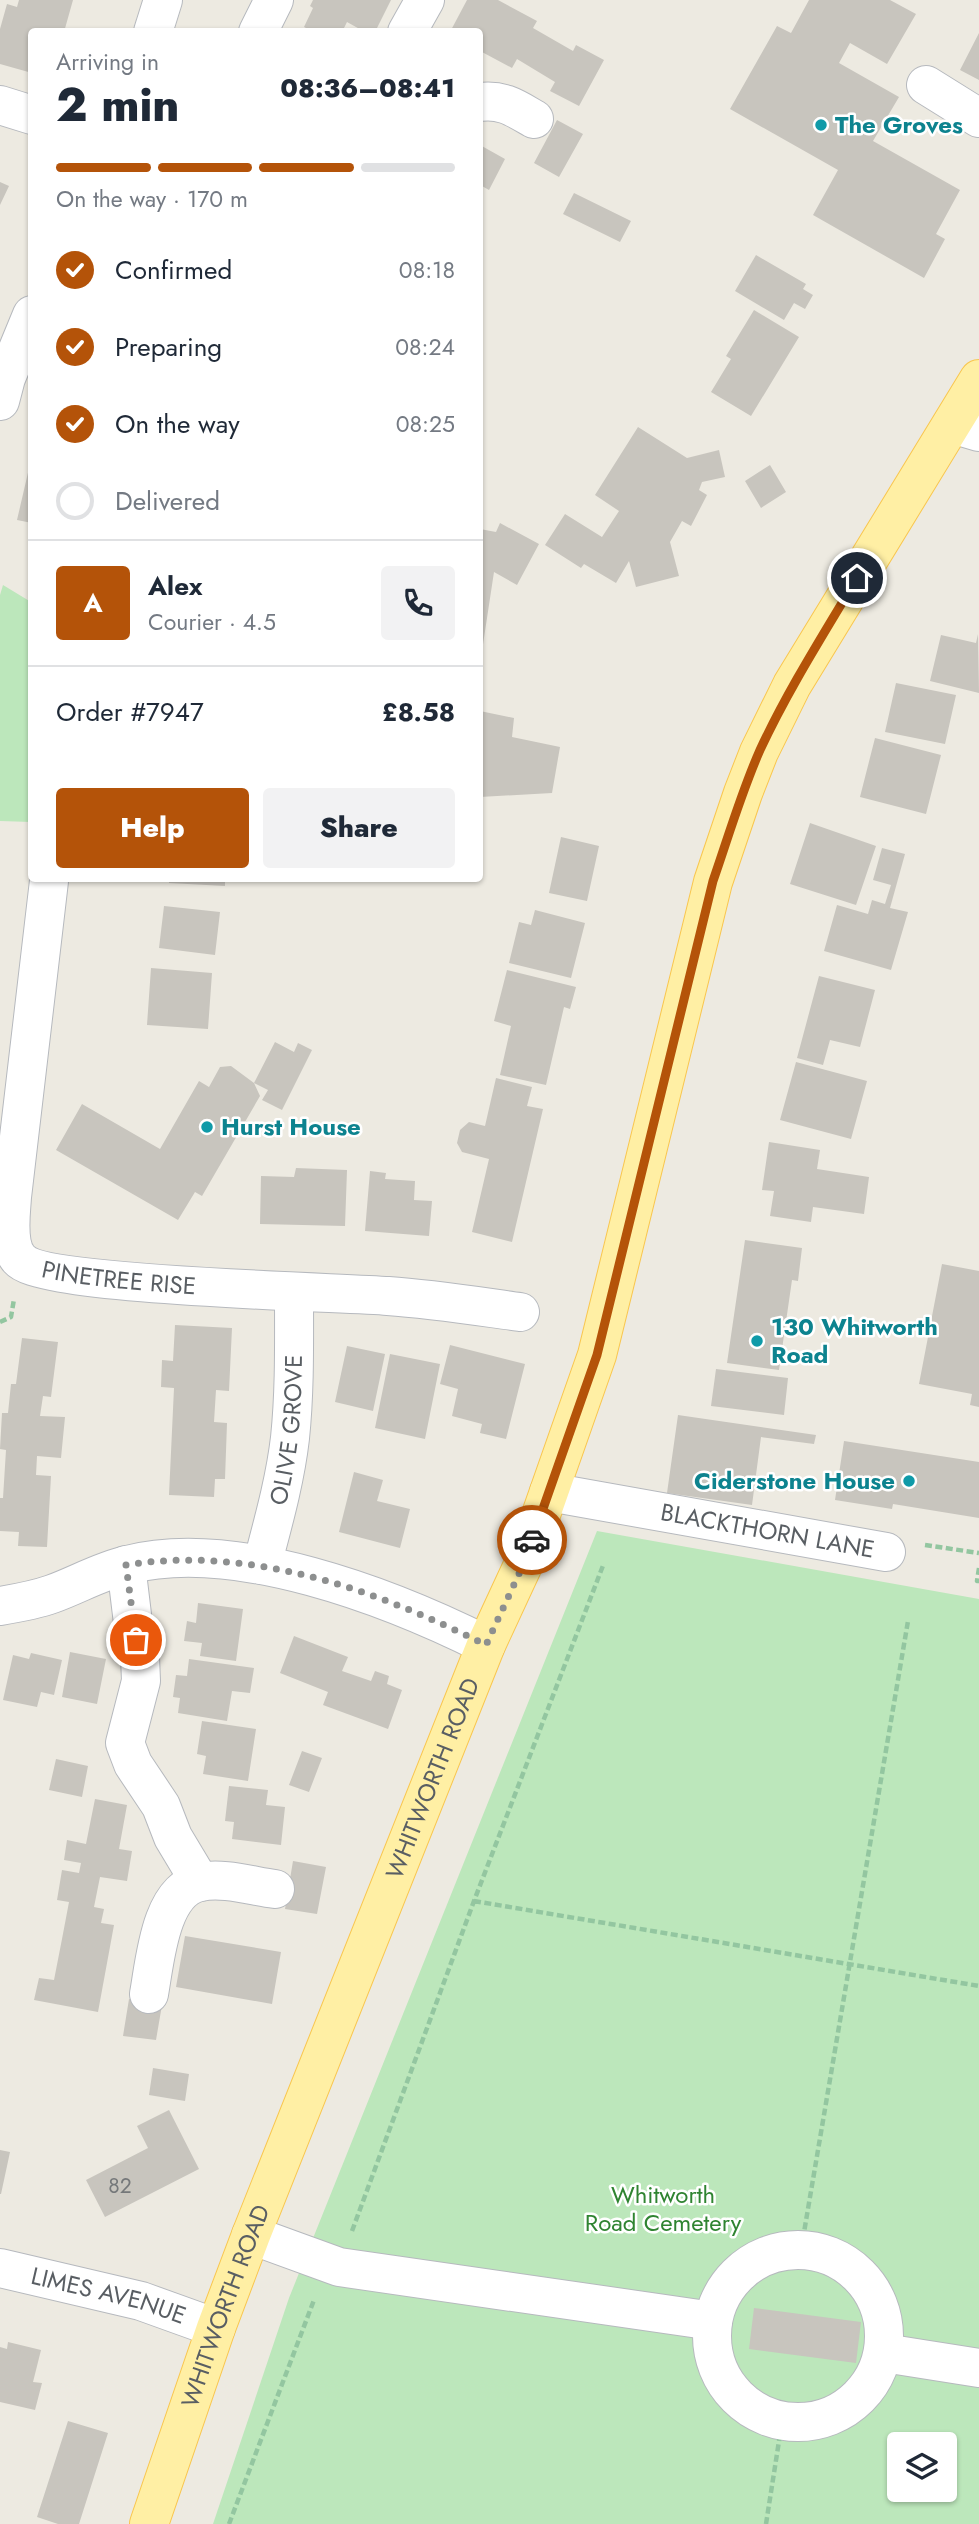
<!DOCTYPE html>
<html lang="en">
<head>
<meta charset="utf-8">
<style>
  body { margin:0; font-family:Jost,sans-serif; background:#f2f2f3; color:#1f2937; height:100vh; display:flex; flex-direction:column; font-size:26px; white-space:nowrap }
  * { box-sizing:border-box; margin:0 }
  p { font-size:23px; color:#747a83 }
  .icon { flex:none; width:38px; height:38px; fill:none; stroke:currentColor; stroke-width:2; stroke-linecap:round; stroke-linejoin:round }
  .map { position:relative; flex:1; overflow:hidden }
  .side { position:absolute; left:28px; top:28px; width:455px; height:854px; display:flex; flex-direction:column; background:#fff; border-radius:7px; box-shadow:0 2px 5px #0004 }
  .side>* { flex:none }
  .controls { position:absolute; left:887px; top:2432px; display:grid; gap:14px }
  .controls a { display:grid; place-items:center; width:70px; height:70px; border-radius:7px; background:#fff; box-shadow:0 2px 5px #0004; font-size:35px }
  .pin { position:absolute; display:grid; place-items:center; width:60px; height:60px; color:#fff; margin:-30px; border:4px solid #fff; border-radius:50%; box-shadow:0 2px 7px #0007 }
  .courier { position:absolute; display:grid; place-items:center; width:70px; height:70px; margin:-35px; border:5px solid #b45309; border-radius:50%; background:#fff; color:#222; box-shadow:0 2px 9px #0007 }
  .summary em { font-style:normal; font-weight:800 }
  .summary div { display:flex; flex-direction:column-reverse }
  .summary { display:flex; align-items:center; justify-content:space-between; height:119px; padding:0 28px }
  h1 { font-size:46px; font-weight:800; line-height:52px }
  .bar { display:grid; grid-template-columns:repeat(4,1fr); gap:10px 7px; align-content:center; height:84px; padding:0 28px }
  .bar i { height:9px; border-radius:5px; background:#e0e1e3 }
  .bar .current { background:#b45309 }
  .bar p { grid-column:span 4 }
  .line { display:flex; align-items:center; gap:18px; padding:0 28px; border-top:2px solid #e0e1e3 }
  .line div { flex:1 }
  .round { display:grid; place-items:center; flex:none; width:74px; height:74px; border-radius:7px; background:#f2f2f3 }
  ol { padding:0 28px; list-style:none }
  li { display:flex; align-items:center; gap:21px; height:77px }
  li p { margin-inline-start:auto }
  li .icon { padding:7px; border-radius:50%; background:#b45309; color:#fff; stroke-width:4 }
  li:last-child { color:#747a83 }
  li i { width:38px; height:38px; border:4px solid #e0e1e3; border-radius:50% }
  .primary-button { display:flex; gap:14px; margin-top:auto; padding:14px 28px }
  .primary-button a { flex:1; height:80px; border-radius:7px; background:#b45309; color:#fff; font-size:28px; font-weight:800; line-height:80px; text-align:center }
  .primary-button a+a { background:#f2f2f3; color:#1f2937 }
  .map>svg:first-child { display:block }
  .green { fill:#bce7bb; fill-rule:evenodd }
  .building { fill:#c8c5be }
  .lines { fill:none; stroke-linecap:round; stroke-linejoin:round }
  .minor-casing { stroke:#b6b9be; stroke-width:40 }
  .major-casing { stroke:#f9c64e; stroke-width:40 }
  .path { stroke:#93c6a0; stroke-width:4.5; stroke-dasharray:7 3.5; stroke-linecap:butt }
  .minor { stroke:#fff; stroke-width:38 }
  .major { stroke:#ffefa4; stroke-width:38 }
  .done { stroke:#8d8f8f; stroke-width:7; stroke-dasharray:0 12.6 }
  .route { stroke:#b45309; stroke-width:9 }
  .culture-dot { fill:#0f9aa8; stroke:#fff; stroke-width:2.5 }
  .labels { text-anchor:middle; stroke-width:5; stroke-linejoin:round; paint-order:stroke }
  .number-label { font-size:21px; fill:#75787a }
  .culture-label { font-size:24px; font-weight:bold; fill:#0d838f; stroke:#fff; text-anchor:start }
  .street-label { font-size:24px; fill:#595e63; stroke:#fff }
  .park-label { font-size:24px; fill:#2f8431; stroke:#fff }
</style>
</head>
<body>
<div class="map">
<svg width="979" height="2524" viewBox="0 0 979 2524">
  <rect width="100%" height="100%" fill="#edeae1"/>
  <path class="green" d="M3 585 31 602V822L0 821V595Z
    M597 1531 979 1599V2524H213L289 2298ZM900 2445H945V2490H900Z"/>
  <path class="building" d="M19 0H73L64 32H32V73L0 64V29L7 4 17 7Z
    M313 0H391L375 32H365L347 22 342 32H314L304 27 313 8 310 6Z
    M467 0H498L537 21 533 28 573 51 576 45 604 60 579 106 550 91 555 82 517 59 512 68 482 52 480 55V32H450Z
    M809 0H890L916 14 887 64 850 43 839 63 899 97 873 141 960 190 936 234 945 239 924 278 813 215 838 170 730 109 777 26 791 33Z
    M979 33V80L960 70Z
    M557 120 583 134 559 177 534 163Z
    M480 145 505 159 489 190 482 186 480 191Z
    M0 182 9 186 0 205Z
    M574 193 631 221 620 242 563 214Z
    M756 255 806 284 803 289 813 295 805 309 794 303 784 320 735 291Z
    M754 310 799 337 751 416 711 392 731 359 726 356Z
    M638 427 687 458 719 450 725 477 702 482 699 490 707 495 691 526 682 521 670 542 679 576 636 587 629 561 616 583 584 564 581 568 545 545 565 514 602 537 619 511 595 495Z
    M30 464H32V523L17 520Z
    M770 465 786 492 761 508 745 481Z
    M500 523 539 544 517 585 494 572 480 664V529L496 532Z
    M978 634 979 693 930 681 941 635 976 643Z
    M896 683 956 695 945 744 885 732Z
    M480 711 514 718 512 737 560 747 552 793 480 797Z
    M875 738 941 755 926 814 860 797Z
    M810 823 876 846 856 905 790 884Z
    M561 837 599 846 587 901 549 893Z
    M882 848 905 854 890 908 908 912 891 970 824 951 837 905 868 914 872 900 885 904 891 885 873 880Z
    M169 878H225V886L169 883Z
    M164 906 220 912 215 955 159 948Z
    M535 910 585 923 571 978 509 963 519 922 531 925Z
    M151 968 212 973 208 1029 147 1025Z
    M507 970 576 987 570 1009 564 1007 546 1085 500 1075 511 1026 494 1021Z
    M819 976 875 990 860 1047 830 1040 823 1065 797 1058Z
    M275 1042 294 1052 298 1043 312 1050 282 1110 262 1100 268 1090 254 1083Z
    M796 1062 867 1081 851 1139 780 1120Z
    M231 1066 254 1083 260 1096 202 1196 195 1192 178 1220 56 1150 82 1104 160 1149 199 1081 209 1087 220 1067Z
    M496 1078 532 1087 527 1106 543 1109 512 1242 472 1232 489 1159 462 1152 457 1143 460 1130 469 1122 485 1126Z
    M769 1142 820 1150 817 1169 869 1177 864 1214 813 1207 811 1222 770 1216 774 1191 762 1190Z
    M296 1168 347 1170 345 1226 260 1224 261 1176 294 1177Z
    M370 1171 386 1173 385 1179 415 1181 414 1200 432 1201 429 1236 365 1231Z
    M745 1240 802 1248 798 1281 792 1280 779 1370 727 1363Z
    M942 1264 979 1271V1407L970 1405 972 1394 919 1384Z
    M175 1325 232 1328 229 1391 216 1390 214 1422 227 1423 225 1479H215L214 1497 169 1495 174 1388 161 1387 162 1360 173 1361Z
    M22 1338 58 1342 51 1397 43 1396 40 1416 65 1417 61 1458 37 1456 36 1475 51 1476 47 1547 18 1546 19 1532 0 1531V1498H3L6 1450 0 1449 2 1413H8L11 1384H16Z
    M450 1345 525 1364 506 1439 480 1433 482 1424 452 1416 458 1389 440 1384Z
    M347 1346 385 1354 373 1411 335 1402Z
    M390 1354 440 1364 425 1439 375 1428Z
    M716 1369 788 1378 784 1415 711 1406Z
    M678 1415 816 1435 814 1444 761 1437 752 1505 667 1493Z
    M844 1441 979 1462V1518L893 1504 892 1509 835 1500Z
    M354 1472 383 1480 377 1501 410 1509 400 1548 339 1532Z
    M198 1603 243 1609 236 1661 200 1656 202 1643 184 1641 187 1621 196 1623Z
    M294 1636 348 1657 342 1671 371 1681 375 1671 389 1676 387 1684 402 1690 388 1729 323 1705 328 1692 280 1673Z
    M70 1652 106 1659 97 1704 62 1697Z
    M31 1653 62 1660 54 1695 41 1692 37 1707 3 1700 13 1655 29 1659Z
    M189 1659 254 1668 250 1693 232 1691 227 1721 178 1713 180 1698 173 1697 176 1675 187 1676Z
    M202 1721 256 1729 248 1781 203 1774 206 1756 197 1754Z
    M302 1751 322 1758 309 1792 289 1785Z
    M56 1759 88 1766 82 1797 49 1790Z
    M229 1786 268 1790 266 1805 285 1807 281 1845 232 1839 234 1822 225 1821Z
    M95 1799 127 1805 119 1849 132 1851 127 1881 100 1877 94 1907 104 1909 101 1923 114 1925 98 2012 34 2000 39 1978 54 1980 62 1939 69 1902 57 1900 62 1870 79 1873 81 1863 64 1860 67 1840 86 1844Z
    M293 1861 326 1867 317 1914 285 1909Z
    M185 1936 281 1952 272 2004 176 1987Z
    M129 1999 162 2005 156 2040 123 2036Z
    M153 2068 189 2074 185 2101 149 2095Z
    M169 2110 199 2169 105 2217 86 2180 148 2148 137 2126Z
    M0 2150 10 2152 1 2194H0Z
    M754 2308 861 2322 856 2363 749 2349Z
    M8 2342 41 2350 33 2382 42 2383 35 2410 0 2402V2347L7 2349Z
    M68 2421 108 2433 79 2524H58L37 2517Z"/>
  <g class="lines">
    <defs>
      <g id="minor">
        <path d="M153 32 163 0"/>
        <path d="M258 32 274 0"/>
        <path d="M407 32 425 0"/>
        <path d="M926 85 979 118"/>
        <path d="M480 102C502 99 515 108 534 119"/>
        <path d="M0 105 32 115"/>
        <path d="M0 401 6 378 32 315"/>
        <path d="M952 424 979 432"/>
        <path id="s1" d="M49 881 12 1197C11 1215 6 1244 19 1259 42 1286 336 1292 388 1296 432 1299 476 1306 520 1312"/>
        <path id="s2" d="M549 1492 886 1552"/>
        <path d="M126 1565 133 1623 140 1657 141 1681 125 1743 133 1764 161 1806 173 1837 200 1882"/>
        <path id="s3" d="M262 1565C273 1523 285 1481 290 1438 295 1390 294 1341 294 1292"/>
        <path d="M0 1606C18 1603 35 1600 52 1594 77 1585 101 1571 127 1565 235 1537 390 1597 486 1645"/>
        <path d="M149 1994C155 1961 160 1890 200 1882 223 1877 252 1886 275 1889"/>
        <path d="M251 2235 339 2267 713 2321"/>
        <circle cx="798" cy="2336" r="86"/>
        <path id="s4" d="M0 2268 141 2301 216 2328"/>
        <path d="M884 2353 979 2368"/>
      </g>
      <g id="major">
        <path id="s5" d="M149 2524 216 2328 251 2235 486 1645 524 1563 597 1355 713 882 743 793 759 752 792 685 979 379"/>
      </g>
    </defs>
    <use href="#minor" class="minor-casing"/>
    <use href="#major" class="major-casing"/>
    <path class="path" d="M0 1322 11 1317 14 1299
      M925 1545 979 1553
      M979 1568 977 1581H979
      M474 1901 979 1986
      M352 2231 474 1901 604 1563
      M801 2250 908 1621
      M229 2524 314 2300
      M766 2524 782 2422"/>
    <use href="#minor" class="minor"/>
    <use href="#major" class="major"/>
  </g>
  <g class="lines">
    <path class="done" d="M136 1640 126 1565C251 1545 376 1590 486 1645L524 1563 532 1540"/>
    <path class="route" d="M532 1540 597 1355 713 881C728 838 741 793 760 750 788 690 823 635 857 578"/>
  </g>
  <g class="culture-dot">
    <circle cx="821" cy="125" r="7"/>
    <circle cx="207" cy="1127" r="7"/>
    <circle cx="757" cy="1341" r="7"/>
    <circle cx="909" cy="1481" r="7"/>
  </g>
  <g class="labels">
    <g class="number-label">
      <text x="120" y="2193">82</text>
    </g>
    <g class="culture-label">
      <text x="835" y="133">The Groves</text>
      <text x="221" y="1135">Hurst House</text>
      <text x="771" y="1335">130 Whitworth<tspan x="771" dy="28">Road</tspan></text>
      <text x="895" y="1489" text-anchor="end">Ciderstone House</text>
    </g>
    <g class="street-label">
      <text dy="8" stroke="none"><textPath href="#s1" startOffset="485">PINETREE RISE</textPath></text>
      <text dy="8" stroke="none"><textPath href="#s3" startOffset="138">OLIVE GROVE</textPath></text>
      <text dy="8" stroke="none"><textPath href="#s2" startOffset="222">BLACKTHORN LANE</textPath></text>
      <text dy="8" stroke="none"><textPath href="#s5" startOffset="798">WHITWORTH ROAD</textPath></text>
      <text dy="8" stroke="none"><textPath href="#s4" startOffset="112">LIMES AVENUE</textPath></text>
      <text dy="8" stroke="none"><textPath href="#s5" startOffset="231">WHITWORTH ROAD</textPath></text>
    </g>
    <g class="park-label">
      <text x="663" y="2203">Whitworth<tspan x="663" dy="28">Road Cemetery</tspan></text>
    </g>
  </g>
</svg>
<div class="controls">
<a><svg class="icon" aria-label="layers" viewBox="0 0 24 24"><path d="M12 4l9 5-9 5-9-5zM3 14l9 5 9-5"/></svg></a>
</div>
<div class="pin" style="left:136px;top:1640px;background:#ea580c"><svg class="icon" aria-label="bag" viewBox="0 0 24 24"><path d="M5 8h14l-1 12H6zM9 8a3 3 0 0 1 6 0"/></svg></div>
<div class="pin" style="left:857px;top:578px;background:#1f2937"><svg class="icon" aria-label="home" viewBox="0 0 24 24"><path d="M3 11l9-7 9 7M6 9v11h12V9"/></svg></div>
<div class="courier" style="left:532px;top:1540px"><svg class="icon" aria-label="car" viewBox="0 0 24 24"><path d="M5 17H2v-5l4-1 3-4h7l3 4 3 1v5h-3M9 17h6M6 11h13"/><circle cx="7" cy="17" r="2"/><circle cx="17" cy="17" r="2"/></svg></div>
<section class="side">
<div class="summary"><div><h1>2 min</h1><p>Arriving in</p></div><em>08:36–08:41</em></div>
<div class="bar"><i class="current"></i><i class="current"></i><i class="current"></i><i></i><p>On the way · 170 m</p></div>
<ol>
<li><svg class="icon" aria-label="check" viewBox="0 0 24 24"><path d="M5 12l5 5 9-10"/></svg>Confirmed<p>08:18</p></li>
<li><svg class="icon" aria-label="check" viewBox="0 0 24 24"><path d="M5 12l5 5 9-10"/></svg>Preparing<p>08:24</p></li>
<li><svg class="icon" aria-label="check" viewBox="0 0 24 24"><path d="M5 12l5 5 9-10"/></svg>On the way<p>08:25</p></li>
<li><i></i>Delivered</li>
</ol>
<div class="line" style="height:126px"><b class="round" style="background:#b45309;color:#fff">A</b><div><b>Alex</b><p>Courier · 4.5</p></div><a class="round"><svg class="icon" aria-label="phone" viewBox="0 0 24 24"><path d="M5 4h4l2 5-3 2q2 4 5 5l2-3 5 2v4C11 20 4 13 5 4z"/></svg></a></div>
<div class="line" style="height:91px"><div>Order #7947</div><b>£8.58</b></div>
<div class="primary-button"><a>Help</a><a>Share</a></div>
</section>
</div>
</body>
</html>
